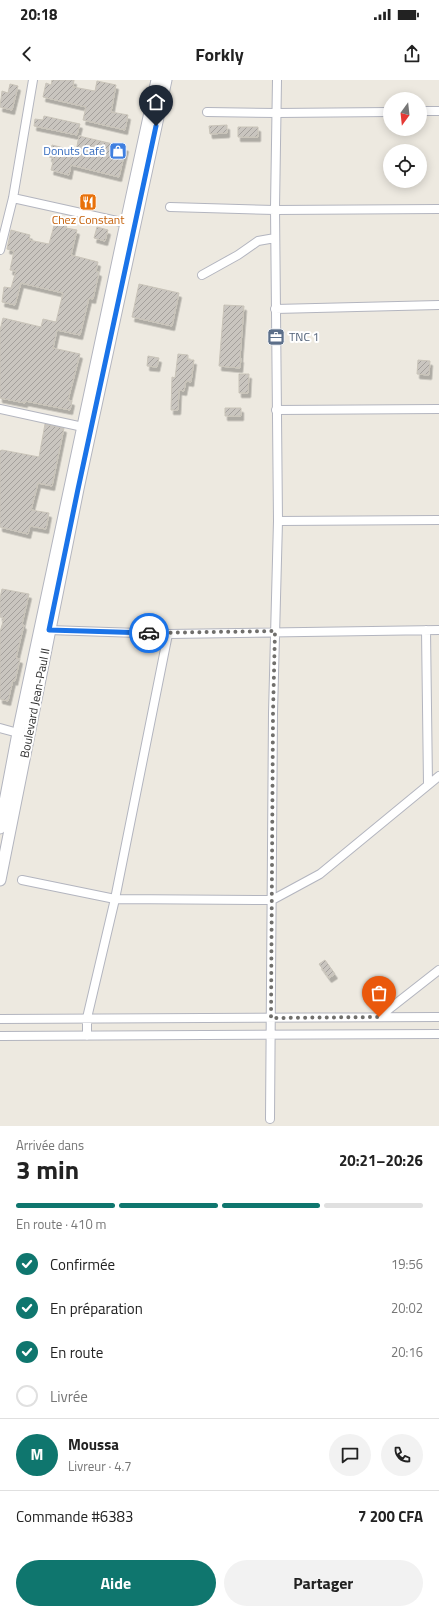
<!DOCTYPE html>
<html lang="fr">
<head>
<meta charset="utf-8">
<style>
  body { margin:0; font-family:"Titillium Web",sans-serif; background:#f2f2f2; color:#222; height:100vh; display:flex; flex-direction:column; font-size:15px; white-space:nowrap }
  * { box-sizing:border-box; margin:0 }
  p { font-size:13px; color:#767676 }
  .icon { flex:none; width:22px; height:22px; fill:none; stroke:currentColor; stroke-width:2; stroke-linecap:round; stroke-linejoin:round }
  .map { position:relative; height:1046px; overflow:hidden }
  .drawer { display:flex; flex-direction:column; background:#fff; flex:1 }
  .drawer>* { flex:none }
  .needle { width:26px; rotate:195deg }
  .fabs { position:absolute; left:383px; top:12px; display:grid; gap:8px }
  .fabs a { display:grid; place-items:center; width:44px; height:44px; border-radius:50%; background:#fff; box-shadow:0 2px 10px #0003; font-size:20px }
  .pin { position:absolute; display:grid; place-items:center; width:34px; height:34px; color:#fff; margin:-41px -17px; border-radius:50% 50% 50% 0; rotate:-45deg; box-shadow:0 0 4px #0007 }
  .pin .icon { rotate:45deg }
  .courier { position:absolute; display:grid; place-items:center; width:40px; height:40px; margin:-20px; border:3px solid #1a73e8; border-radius:50%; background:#fff; color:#222; box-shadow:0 1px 5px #0007 }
  .head em { font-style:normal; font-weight:700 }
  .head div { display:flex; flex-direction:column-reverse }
  .head { display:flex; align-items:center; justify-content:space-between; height:68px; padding:0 16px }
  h1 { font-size:26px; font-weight:700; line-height:30px }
  .bar { display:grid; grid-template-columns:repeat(4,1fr); gap:6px 4px; align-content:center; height:48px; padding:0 16px }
  .bar i { height:5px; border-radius:3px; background:#e0e0e0 }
  .bar .selected { background:#0f766e }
  .bar p { grid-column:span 4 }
  .line { display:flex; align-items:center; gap:10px; padding:0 16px; border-top:1px solid #e0e0e0 }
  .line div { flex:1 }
  .round { display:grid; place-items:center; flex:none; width:42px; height:42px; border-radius:21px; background:#f2f2f2 }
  ol { padding:0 16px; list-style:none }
  li { display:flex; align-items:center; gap:12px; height:44px }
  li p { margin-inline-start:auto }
  li .icon { padding:4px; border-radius:50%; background:#0f766e; color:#fff; stroke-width:4 }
  li:last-child { color:#767676 }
  li i { width:22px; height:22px; border:2px solid #e0e0e0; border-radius:50% }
  .action { display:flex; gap:8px; margin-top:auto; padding:8px 16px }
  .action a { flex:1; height:46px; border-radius:24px; background:#0f766e; color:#fff; font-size:16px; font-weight:700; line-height:46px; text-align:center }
  .action a+a { background:#f2f2f2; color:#222 }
  .status { display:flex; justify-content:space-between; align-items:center; height:28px; padding:0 20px; background:#fff; direction:ltr }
  .status svg { height:11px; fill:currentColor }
  header { display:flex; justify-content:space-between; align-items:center; height:52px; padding:0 16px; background:#fff; font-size:18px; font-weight:700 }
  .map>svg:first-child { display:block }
  .building { fill:url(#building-hatch); stroke:#c9c4b9; filter:url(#shadow) }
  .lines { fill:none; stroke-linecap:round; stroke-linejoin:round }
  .street-casing { stroke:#b3b5bf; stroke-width:10 }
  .secondary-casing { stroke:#b3b5bf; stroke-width:13 }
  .street { stroke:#fff; stroke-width:8 }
  .secondary { stroke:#fff; stroke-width:11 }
  .done { stroke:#706f6c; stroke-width:4; stroke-dasharray:0 7.2 }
  .route { stroke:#1a73e8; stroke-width:5 }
  .labels { text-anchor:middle; stroke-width:4; stroke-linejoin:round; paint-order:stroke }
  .shop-label { font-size:12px; fill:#366cbe; stroke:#fff; text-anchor:end }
  .food-label { font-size:12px; fill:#c56008; stroke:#fff }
  .service-label { font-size:12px; fill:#4e5e75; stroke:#fff; text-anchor:start }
  .street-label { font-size:12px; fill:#2d2d2d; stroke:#fff }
</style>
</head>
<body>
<div class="status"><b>20:18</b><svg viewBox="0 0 49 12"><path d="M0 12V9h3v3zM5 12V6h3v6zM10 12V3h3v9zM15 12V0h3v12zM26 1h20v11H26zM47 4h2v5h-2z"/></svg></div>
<header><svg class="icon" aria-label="back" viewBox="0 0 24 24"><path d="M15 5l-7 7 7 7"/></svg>Forkly<svg class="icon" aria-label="share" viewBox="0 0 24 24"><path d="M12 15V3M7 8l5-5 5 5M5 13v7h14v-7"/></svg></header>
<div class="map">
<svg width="439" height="1046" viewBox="0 0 439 1046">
  <defs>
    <pattern id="building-hatch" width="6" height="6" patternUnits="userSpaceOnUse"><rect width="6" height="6" fill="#c9c5bf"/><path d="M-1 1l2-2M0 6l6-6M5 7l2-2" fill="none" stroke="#a4a09c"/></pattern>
    <filter id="shadow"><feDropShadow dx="2.5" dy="4.5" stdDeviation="0" flood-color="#0004"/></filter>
  </defs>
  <rect width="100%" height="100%" fill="#ede9e0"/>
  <path class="building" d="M52 0H74L73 7 95 11 97 1 116 5 111 32 128 35 125 50 83 40 86 27 43 17 46 3 51 5Z
    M10 4 18 6 12 30 0 27 2 11 8 13Z
    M44 36 80 44 77 55 34 46 35 39 43 40Z
    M227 45V53L210 54 209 46Z
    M238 47H258V57H238Z
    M79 56 126 67 119 97 71 85 69 95 51 90 54 78 49 77 52 65 76 71Z
    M55 142 67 145 66 148 77 150 71 175 98 182 96 191 99 192 93 219 89 218 80 255 57 250 53 268 80 274 68 320 72 321 70 330 25 321V323L0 318V250L3 238 41 247 43 239 56 242 63 213 21 203 15 225 2 222 4 207 11 208 16 191 10 190 14 171 7 169 11 150 30 155 29 160 49 164Z
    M97 147 108 150 105 161 94 158Z
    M139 204 179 213 172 246 132 237Z
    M224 225 244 226 240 278H241L240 288 219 286Z
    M178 274 188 275V280H194L191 302 186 301 184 311 179 310 178 330H171L172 297 175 298Z
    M148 276 159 278 157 287 147 286Z
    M418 280 430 281 429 295 417 294Z
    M239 294H249L248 313H239Z
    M225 328H241V336H225Z
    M45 344 64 348 52 406 38 403 31 430 49 433 46 449 30 446 28 454 0 447V371L2 370 39 377Z
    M2 509 29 514 22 544 24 545 16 578 20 579 15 601 13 600 8 621 0 619V552L4 538 0 537V518Z
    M325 880 335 894 329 898 319 884Z"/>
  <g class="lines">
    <defs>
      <path id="street" d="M420 31H439
        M207 32 277 33 390 32
        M13 118 126 143
        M170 127 275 130 439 129
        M0 170 13 118 33 0
        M202 195 238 175 258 161 275 158
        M275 229 439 225
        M0 329 83 347
        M276 330 439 329
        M278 441 439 440
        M49 550 168 554 439 550
        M426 550 428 704
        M0 648 18 653
        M22 800 115 819 272 820 320 794 439 696
        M379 937 439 890
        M0 939 439 937
        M0 956 439 954
        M87 956V938L115 819 168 554
        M270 1039 273 633 278 441 275 128 277 0"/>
      <path id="secondary" d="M0 748 18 653 126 143 157 0
        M0 800 78 409 166 0"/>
    </defs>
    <use href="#street" class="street-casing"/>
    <use href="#secondary" class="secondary-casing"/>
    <use href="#street" class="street"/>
    <use href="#secondary" class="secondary"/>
  </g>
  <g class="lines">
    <path class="done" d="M149 553 275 551 273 633 271 938 379 937"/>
    <path class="route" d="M149 553 49 550 78 409 156 46"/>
  </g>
  <defs>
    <symbol id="shop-square" viewBox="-11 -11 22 22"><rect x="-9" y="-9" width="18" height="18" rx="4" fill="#3f7fe0" stroke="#fff"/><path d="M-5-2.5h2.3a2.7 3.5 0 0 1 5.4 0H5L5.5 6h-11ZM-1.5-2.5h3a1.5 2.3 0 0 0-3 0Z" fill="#fff"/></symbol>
    <symbol id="restaurant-square" viewBox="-11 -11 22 22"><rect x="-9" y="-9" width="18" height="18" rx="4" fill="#e8710a" stroke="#fff"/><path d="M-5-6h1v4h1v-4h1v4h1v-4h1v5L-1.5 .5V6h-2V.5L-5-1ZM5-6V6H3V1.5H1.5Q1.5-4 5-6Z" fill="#fff"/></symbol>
    <symbol id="office-square" viewBox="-11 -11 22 22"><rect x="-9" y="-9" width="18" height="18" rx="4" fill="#5c6f8a" stroke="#fff"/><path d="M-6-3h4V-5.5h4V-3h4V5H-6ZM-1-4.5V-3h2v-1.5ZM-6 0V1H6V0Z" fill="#fff"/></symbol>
  </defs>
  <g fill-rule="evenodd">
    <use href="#shop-square" x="108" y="61" width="20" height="20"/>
    <use href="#restaurant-square" x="78" y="112" width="20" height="20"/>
    <use href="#office-square" x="266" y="247" width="20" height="20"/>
  </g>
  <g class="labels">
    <g class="shop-label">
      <text x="105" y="75">Donuts Café</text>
    </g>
    <g class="food-label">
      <text x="88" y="144">Chez Constant</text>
    </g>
    <g class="service-label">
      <text x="289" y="261">TNC 1</text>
    </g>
    <g class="street-label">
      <text transform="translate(35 623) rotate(-79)" y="4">Boulevard Jean-Paul II</text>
    </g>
  </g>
</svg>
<div class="fabs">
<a><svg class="needle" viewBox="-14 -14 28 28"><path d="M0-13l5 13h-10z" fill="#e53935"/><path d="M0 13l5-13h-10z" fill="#767676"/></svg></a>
<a><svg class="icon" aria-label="locate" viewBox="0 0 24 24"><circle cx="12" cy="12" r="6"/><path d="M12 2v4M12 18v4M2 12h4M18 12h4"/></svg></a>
</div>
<div class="pin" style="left:379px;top:937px;background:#ea580c"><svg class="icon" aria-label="bag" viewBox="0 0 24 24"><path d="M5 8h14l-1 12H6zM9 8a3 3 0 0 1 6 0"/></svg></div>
<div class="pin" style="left:156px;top:46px;background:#1f2937"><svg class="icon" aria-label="home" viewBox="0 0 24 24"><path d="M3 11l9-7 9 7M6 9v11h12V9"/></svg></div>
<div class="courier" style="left:149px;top:553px"><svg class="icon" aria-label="car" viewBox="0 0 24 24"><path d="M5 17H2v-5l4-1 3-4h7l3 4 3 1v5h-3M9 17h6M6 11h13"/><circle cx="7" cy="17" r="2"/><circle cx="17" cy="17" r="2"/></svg></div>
</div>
<section class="drawer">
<div class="head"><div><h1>3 min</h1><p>Arrivée dans</p></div><em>20:21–20:26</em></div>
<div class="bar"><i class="selected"></i><i class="selected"></i><i class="selected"></i><i></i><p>En route · 410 m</p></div>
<ol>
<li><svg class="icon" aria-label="check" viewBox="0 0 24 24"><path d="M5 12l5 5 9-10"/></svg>Confirmée<p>19:56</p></li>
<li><svg class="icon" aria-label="check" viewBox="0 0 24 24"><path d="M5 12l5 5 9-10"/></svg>En préparation<p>20:02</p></li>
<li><svg class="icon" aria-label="check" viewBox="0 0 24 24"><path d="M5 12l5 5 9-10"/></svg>En route<p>20:16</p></li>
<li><i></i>Livrée</li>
</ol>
<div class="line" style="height:72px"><b class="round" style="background:#0f766e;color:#fff">M</b><div><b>Moussa</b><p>Livreur · 4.7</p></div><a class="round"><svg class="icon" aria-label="chat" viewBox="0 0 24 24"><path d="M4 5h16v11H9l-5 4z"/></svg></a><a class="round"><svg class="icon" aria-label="phone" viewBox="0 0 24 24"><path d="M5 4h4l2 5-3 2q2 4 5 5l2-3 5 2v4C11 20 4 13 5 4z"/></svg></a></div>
<div class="line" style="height:52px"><div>Commande #6383</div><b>7 200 CFA</b></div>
<div class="action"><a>Aide</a><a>Partager</a></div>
</section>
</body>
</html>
